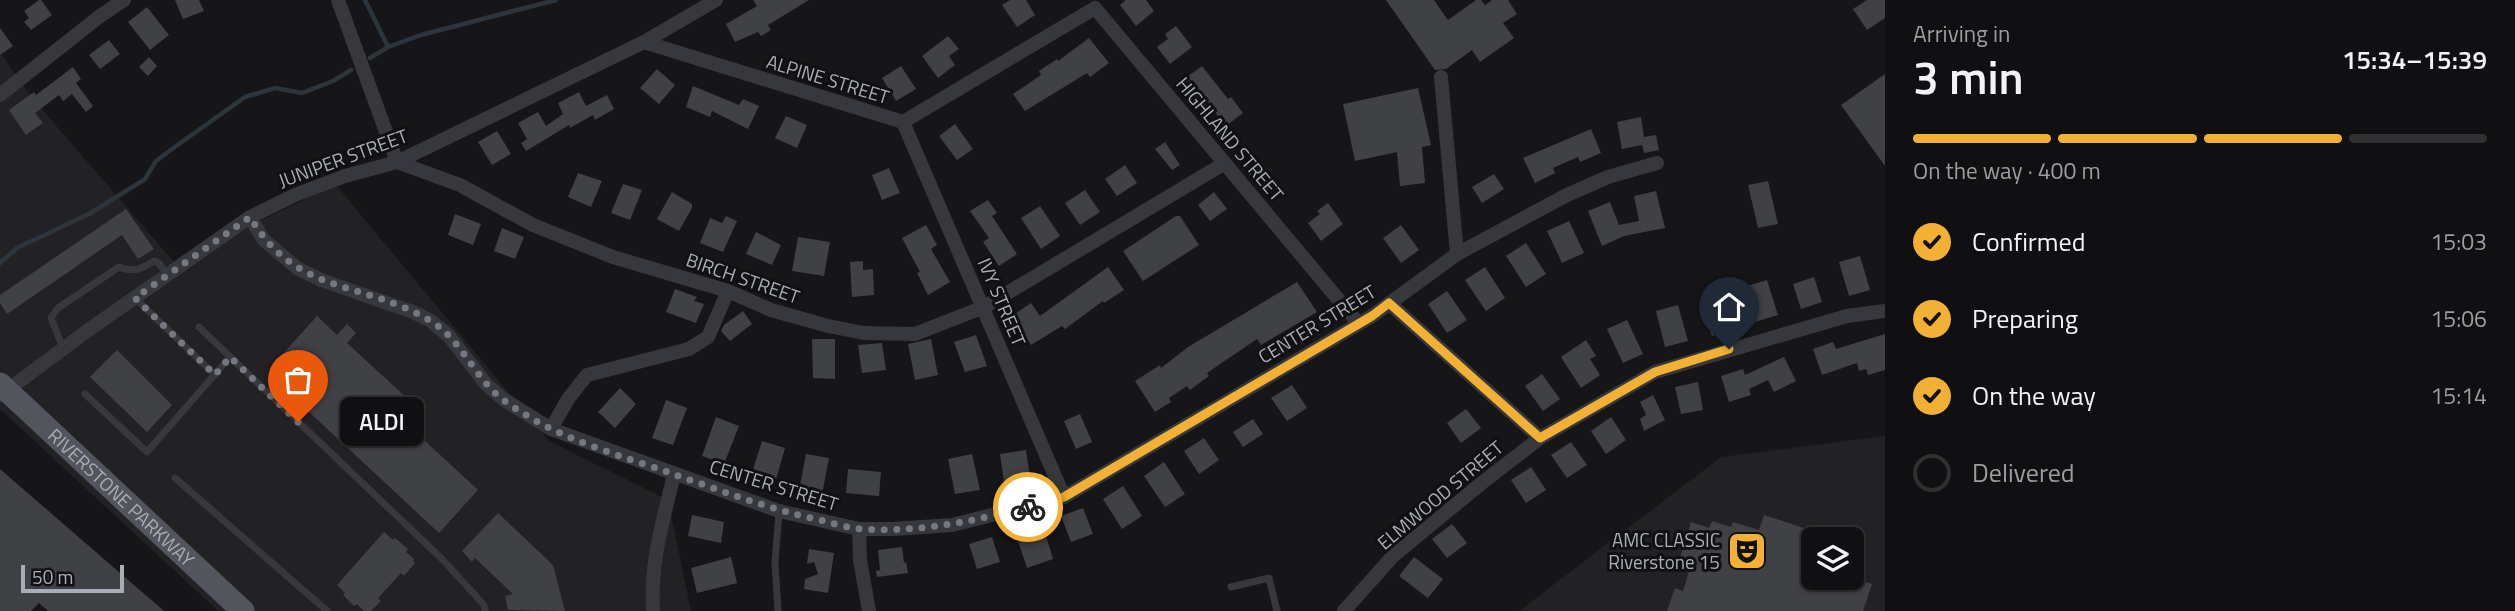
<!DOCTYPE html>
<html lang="en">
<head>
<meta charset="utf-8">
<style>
  body { margin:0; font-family:"Titillium Web",sans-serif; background:#1e1e20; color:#f1f3f6; height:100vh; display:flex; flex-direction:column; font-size:26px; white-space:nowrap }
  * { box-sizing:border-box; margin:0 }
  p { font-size:23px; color:#9c9d9f }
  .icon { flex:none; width:38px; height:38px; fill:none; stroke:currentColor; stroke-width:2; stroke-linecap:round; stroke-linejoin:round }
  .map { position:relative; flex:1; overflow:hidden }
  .details { display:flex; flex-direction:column; background:#101012; width:630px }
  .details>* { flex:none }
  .buttons { position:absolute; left:1801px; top:527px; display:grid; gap:14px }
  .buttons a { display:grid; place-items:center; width:63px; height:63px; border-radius:10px; background:#101012; box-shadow:0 2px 5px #0004,0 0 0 2px #303032; font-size:35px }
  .scale { position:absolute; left:21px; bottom:18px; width:103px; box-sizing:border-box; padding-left:7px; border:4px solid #a8adb8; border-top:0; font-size:19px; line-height:24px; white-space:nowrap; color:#a8adb8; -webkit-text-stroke:5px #111113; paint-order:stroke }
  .pin { position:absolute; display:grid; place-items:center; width:60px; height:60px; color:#fff; margin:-72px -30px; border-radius:50% 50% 50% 0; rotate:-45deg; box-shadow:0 0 7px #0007 }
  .pin .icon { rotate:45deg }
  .courier { position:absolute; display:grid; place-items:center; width:70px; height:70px; margin:-35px; border:5px solid #f2b134; border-radius:50%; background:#fff; color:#222; box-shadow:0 2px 9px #0007 }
  .bubble { position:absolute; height:49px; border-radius:10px; background:#101012; box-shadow:0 2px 5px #0004,0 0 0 2px #303032; font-size:23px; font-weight:600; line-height:49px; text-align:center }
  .overview em { font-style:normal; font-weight:600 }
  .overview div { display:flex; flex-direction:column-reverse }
  .overview { display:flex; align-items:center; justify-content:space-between; height:119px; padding:0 28px }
  h1 { font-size:46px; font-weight:600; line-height:52px }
  .bar { display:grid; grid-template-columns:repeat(4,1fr); gap:10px 7px; align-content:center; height:84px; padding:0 28px }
  .bar i { height:9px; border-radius:5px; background:#303032 }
  .bar .active { background:#f2b134 }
  .bar p { grid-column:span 4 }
  ol { padding:0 28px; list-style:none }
  li { display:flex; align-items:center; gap:21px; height:77px }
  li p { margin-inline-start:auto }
  li .icon { padding:7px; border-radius:50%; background:#f2b134; color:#111; stroke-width:4 }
  li:last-child { color:#9c9d9f }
  li i { width:38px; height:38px; border:4px solid #303032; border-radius:50% }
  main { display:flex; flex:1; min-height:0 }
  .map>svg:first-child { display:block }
  .built { fill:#222225; fill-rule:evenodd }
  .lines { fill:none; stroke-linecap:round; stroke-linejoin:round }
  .stream { stroke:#2c353c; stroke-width:4.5 }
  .building { fill:#404145 }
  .lane { stroke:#37383d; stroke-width:7 }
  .street { stroke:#37383d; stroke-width:14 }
  .primary { stroke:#53555c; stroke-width:23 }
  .done { stroke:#757880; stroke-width:7; stroke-dasharray:0 12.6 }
  .route { stroke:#f2b134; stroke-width:9 }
  .labels { text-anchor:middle; stroke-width:6; stroke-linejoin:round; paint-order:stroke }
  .street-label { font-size:19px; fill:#a8adb8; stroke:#111113 }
  .poi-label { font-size:19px; fill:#a8adb8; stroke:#111113; text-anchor:end }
</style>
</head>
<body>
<main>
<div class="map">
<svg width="1885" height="611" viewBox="0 0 1885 611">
  <rect width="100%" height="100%" fill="#161618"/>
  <path class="built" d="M0 52 28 93 181 270 236 232 336 185 549 441 668 500 691 611H218L0 409Z
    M1885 436V611H1519L1721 457ZM1813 539H1852V578H1813Z"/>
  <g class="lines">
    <path class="stream" d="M365 0 388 47
      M370 58 388 47 421 35 556 0
      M0 263 17 248 91 213 145 179 156 161 172 149 245 97 275 88 302 93 333 81 351 70"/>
  </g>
  <path class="building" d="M39 0H41L52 15 31 30 24 22 29 18 24 11Z
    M175 0H199L204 11 183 19Z
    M753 0H809L768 25 771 30 761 36 758 32 735 42 726 24 757 6Z
    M1010 0H1026L1035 15 1017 27 1002 5Z
    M1126 0H1146L1154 11 1136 26 1120 5Z
    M1386 0H1434L1448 20 1476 0H1481L1485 5 1492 0H1508L1517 14 1503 23 1514 38 1480 62 1472 50 1446 69 1435 70Z
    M1867 0H1885V18L1867 30 1853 9Z
    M147 7 169 35 150 50 128 22Z
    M1176 26 1192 47 1170 64 1157 47 1168 39 1165 34Z
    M0 28 13 46 0 55Z
    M948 36 959 49 949 56 955 65 938 78 922 56Z
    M1089 38 1109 63 1090 77 1087 73 1025 111 1013 94 1041 75 1039 71 1057 59 1058 61Z
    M109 40 120 54 100 69 89 55Z
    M149 57 157 66 148 76 139 67Z
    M901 66 916 89 896 101 882 78Z
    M1202 66 1228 99 1231 97 1243 113 1226 126 1187 77Z
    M73 67 81 79 76 83 93 106 86 112 72 94 63 101 59 95 35 113 43 123 26 135 9 110 34 92 36 95Z
    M657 69 675 85 659 104 640 88Z
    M1885 74V166L1841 105Z
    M693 86 739 105 743 99 759 106 748 129 712 111 710 117 686 107Z
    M1418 88 1431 145 1422 147 1425 183 1400 186 1397 152 1355 161 1343 104Z
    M579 92 586 106 607 95 614 109 595 120 593 115 570 128 569 125 526 151 521 143 527 139 518 123 538 112 546 126 563 114 558 103Z
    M786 116 807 125 797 148 775 138Z
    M1641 117 1644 137 1656 135 1659 150 1644 153 1642 145 1622 149 1617 122Z
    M955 124 973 149 957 160 939 136Z
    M1591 129 1601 153 1580 162 1578 157 1553 168 1555 173 1535 183 1523 158Z
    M497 131 511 154 492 165 478 142Z
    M1165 142 1180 165 1172 170 1155 149Z
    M1125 165 1137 183 1117 196 1105 179Z
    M889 168 900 193 882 200 872 175Z
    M578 173 602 181 591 207 568 197Z
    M1494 174 1504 189 1482 203 1472 187Z
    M1768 181 1778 224 1758 228 1748 185Z
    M623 184 642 190 630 220 611 213Z
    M1085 190 1100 212 1080 225 1065 203Z
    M1656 191 1665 228 1624 236 1602 246 1588 211 1610 202 1619 225 1639 221 1634 196Z
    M672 192 692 204V208L679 231 657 219Z
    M1214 192 1227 209 1210 221 1198 205Z
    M988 200 997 213 992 216 1017 254 999 266 983 242 989 238 970 211Z
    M1328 203 1343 224 1321 241 1308 223 1320 214 1317 211Z
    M1040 206 1060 236 1041 249 1021 218Z
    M126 209 154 249 138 259 122 235 7 314 0 303V295Z
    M455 214 481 224 473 245 448 235Z
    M726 216 737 221 723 252 700 243 710 218 722 223Z
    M1176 216H1180L1199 245 1143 281 1123 251Z
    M1569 221 1584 253 1562 263 1547 231Z
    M926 225 937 245 931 249 950 282 928 295 917 273 920 272 902 238Z
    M1401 225 1419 250 1401 263 1383 238Z
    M502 228 524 237 515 259 494 251Z
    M756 232 781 245 772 265 746 254Z
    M798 237 830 242 824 276 792 271Z
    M1526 243 1546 274 1526 287 1506 256Z
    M1860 256 1870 290 1849 296 1839 262Z
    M863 261V270L873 269 874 295 852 297 850 262Z
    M1108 267 1124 290 1104 303 1103 301 1065 329 1062 326 1031 345 1012 316 1031 303 1040 316Z
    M1485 267 1505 298 1486 311 1465 280Z
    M1814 277 1822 302 1801 309 1793 284Z
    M1767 280 1778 315 1755 322 1744 287Z
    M1297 282 1317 312 1261 345 1257 339 1207 373 1209 376 1190 390 1187 386 1169 398 1171 402 1155 412 1135 381 1160 365 1161 368 1188 347Z
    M675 289 697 297 694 301 704 304 696 323 666 312Z
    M1447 291 1467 320 1447 333 1428 304Z
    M1724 302 1734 327 1712 336 1702 310Z
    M1678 305 1688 341 1665 347 1656 311Z
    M743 311 752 324 730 341 721 331 724 325Z
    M317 316 337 335 347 324 356 333 347 343 422 412 409 426 478 490 439 533 279 384 283 380 270 368Z
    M1627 320 1643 354 1623 363 1607 329Z
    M1885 334V370L1868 375 1866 369 1859 371 1857 363 1822 375 1813 349 1833 342 1836 349Z
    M976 335 987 366 965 372 954 342Z
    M812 339H835V379L813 378Z
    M931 339 938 375 915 380 908 344Z
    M1586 340 1596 356 1590 359 1600 375 1581 388 1561 357Z
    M882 343 886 370 862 373 858 345Z
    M117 350 172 405 147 432 90 377Z
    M1784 357 1796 381 1774 392 1768 380 1749 389 1751 395 1729 402 1721 376 1743 369 1745 375Z
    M1542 374 1560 399 1543 411 1525 386Z
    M1698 382 1703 410 1681 414 1675 387Z
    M1292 385 1307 408 1287 421 1271 398Z
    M620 388 636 404 615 428 598 412Z
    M1653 395 1665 420 1644 431 1640 419 1646 415 1640 402Z
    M666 400 687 408 673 445 652 438Z
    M1466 409 1481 428 1461 443 1447 423Z
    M1080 414 1092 442 1076 449 1064 421Z
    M716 417 739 426 724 464 702 456Z
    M1611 417 1626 440 1606 454 1591 431Z
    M1253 419 1263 434 1243 447 1233 432Z
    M1204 438 1219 460 1199 474 1184 451Z
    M762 441 785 448 775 483 751 476Z
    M1571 442 1587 465 1567 478 1551 455Z
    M1026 450 1030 477 1004 481 1000 454Z
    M806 454 829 458 822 494 799 490Z
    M972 454 980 490 955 494 948 459Z
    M1164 462 1185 494 1165 507 1144 476Z
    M1531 467 1546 490 1526 503 1511 480Z
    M0 469 164 611H48L39 603 31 611H0Z
    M848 469 881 472 879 496 846 493Z
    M1123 486 1142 516 1122 529 1103 499Z
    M1083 508 1093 534 1071 542 1061 516Z
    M498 513 553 565 565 611 508 610 505 596 513 594 475 558 472 562 462 551Z
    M692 515 724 522 721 543 688 536Z
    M1764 515 1813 531V578H1853L1872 584 1863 611H1667L1675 588 1683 591 1690 568 1678 564 1691 522 1709 528 1712 521 1731 527 1733 522 1759 530Z
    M1042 523 1053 559 1027 568 1015 532Z
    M1452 524 1467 543 1447 558 1432 539Z
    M384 532 393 540 395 538 408 549 406 552 414 559 413 561 415 563 404 576 401 573 378 598 381 601 371 611H364L357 604 354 606 343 595 345 593 337 585Z
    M992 537 1000 562 977 569 969 544Z
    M902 547 904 563 906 562 908 573 877 577 876 571 880 570 878 550Z
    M809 549 834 553 828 593 804 589 805 579 818 574 814 562 807 564Z
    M731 557 737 583 697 593 691 568Z
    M1414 557 1443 579 1428 598 1399 576Z"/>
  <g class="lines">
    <path class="lane" d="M135 298 215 375
      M199 327 442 559 484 605 485 611
      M63 348 51 318 58 308 119 267C134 273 141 269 154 261L159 263 167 275
      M85 394 147 452 230 357
      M175 478 327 611
      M1231 587 1269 578 1277 611
      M778 611 775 563 779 512"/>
    <path class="street" d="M338 0 397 162 460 185 533 225 613 257 728 291 771 310 828 326 864 333 915 334 984 307 1225 163
      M644 42 903 122 1095 8 1358 323
      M1441 77 1457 254
      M0 95 100 16 124 0
      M903 122 1064 497
      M250 217 263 239 297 268 321 280 413 312 431 321 449 336 486 384 503 399 551 429 779 511 859 529H893L952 525 1064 497 1372 316 1457 254 1567 195 1608 177 1657 163
      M1389 303 1540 438
      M1 395 87 331 250 217 295 195 345 176 397 162 644 42 716 0
      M551 429 568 399 587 375 689 349 708 337 728 291
      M859 529 860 560 869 611
      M653 611C650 561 663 522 674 474
      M1344 611 1393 556 1483 482 1540 438 1655 372 1847 316 1885 311"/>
    <path class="primary" id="s1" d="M0 384 243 611"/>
  </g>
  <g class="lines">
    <path class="done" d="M298 422 230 357 215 375 135 298 250 217C297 296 361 280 429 320 454 334 467 361 485 382 496 396 511 406 526 415 569 442 626 457 673 474 722 491 769 509 820 520 833 523 847 528 861 529 918 533 974 521 1028 507"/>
    <path class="route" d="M1028 507 1064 497 1372 316 1389 303 1540 438 1655 372 1729 349"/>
  </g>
  <defs>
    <symbol id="theatre-square" viewBox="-11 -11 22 22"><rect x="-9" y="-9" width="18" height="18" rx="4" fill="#f2b134" stroke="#111113"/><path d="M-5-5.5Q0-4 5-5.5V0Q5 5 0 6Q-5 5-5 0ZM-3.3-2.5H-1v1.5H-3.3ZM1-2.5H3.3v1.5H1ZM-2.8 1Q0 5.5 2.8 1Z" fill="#111"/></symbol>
  </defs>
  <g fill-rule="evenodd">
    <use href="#theatre-square" x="1725" y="529" width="44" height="44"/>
  </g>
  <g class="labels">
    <g class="street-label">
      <text transform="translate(828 79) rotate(17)" y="7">ALPINE STREET</text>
      <text transform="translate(1230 139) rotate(50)" y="7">HIGHLAND STREET</text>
      <text transform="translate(343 158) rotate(-20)" y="7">JUNIPER STREET</text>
      <text transform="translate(743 278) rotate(19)" y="7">BIRCH STREET</text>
      <text transform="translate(1002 302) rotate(67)" y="7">IVY STREET</text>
      <text transform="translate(1317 324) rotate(-31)" y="7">CENTER STREET</text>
      <text transform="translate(774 485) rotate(17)" y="7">CENTER STREET</text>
      <text transform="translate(1440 495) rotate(-40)" y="7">ELMWOOD STREET</text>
      <text dy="7" stroke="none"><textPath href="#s1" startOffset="166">RIVERSTONE PARKWAY</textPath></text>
    </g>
    <g class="poi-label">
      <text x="1720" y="547">AMC CLASSIC<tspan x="1720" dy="22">Riverstone 15</tspan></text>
    </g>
  </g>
</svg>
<div class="buttons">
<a><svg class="icon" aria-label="layers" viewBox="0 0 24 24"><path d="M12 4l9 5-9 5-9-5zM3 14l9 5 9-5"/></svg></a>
</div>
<div class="scale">50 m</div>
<div class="pin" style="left:298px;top:422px;background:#ea580c"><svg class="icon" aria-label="bag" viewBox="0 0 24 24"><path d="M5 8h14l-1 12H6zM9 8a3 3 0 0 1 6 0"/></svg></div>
<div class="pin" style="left:1729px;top:349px;background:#1f2937"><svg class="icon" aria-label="home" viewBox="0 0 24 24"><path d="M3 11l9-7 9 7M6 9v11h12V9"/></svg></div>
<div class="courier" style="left:1028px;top:507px"><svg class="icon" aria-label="bike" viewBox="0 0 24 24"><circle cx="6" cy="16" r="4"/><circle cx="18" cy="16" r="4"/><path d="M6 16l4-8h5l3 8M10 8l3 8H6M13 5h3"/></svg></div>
<div class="bubble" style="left:340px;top:397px;width:84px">ALDI</div>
</div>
<section class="details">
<div class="overview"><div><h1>3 min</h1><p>Arriving in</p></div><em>15:34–15:39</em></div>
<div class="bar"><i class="active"></i><i class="active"></i><i class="active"></i><i></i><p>On the way · 400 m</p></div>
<ol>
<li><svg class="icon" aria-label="check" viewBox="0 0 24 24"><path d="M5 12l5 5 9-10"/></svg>Confirmed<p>15:03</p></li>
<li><svg class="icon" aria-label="check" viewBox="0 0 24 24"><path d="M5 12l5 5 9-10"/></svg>Preparing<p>15:06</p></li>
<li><svg class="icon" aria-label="check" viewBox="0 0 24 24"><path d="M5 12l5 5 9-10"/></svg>On the way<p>15:14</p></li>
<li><i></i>Delivered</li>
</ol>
</section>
</main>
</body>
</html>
